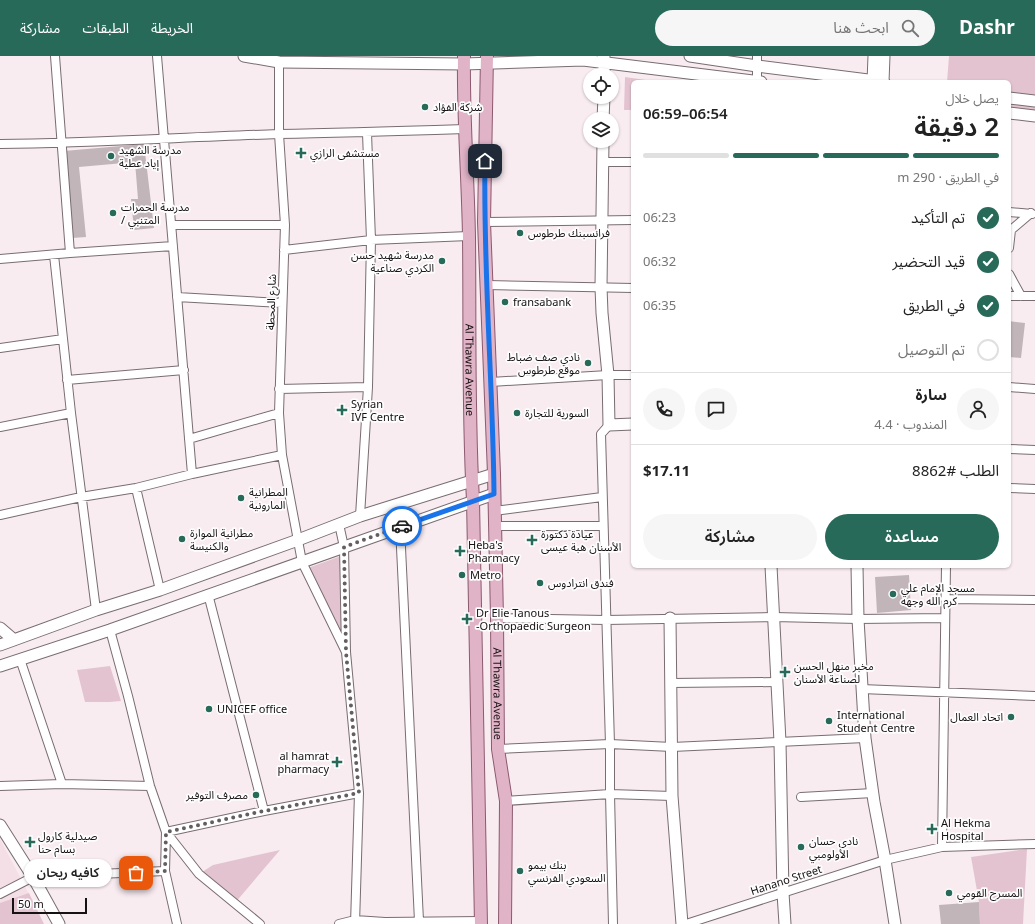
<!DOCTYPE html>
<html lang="ar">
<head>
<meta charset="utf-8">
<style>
  body { margin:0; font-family:Georgia,"Noto Sans Arabic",serif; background:#f6f6f6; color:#222; direction:rtl; height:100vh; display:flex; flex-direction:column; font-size:15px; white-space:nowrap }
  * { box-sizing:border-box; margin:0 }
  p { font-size:13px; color:#767676 }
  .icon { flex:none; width:22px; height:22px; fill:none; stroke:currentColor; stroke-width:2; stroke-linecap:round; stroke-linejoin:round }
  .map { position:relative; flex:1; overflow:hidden; direction:ltr }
  .side { position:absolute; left:631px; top:24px; width:380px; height:488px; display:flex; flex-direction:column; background:#fff; border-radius:6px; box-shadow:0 1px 3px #0004; direction:rtl }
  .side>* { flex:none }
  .buttons { position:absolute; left:583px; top:12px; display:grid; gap:8px }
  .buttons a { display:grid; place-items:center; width:36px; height:36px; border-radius:50%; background:#fff; box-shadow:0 1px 3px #0004; font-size:20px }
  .scale { position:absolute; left:12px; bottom:10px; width:75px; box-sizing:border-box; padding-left:4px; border:2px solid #161113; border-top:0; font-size:11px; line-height:14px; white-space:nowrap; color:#161113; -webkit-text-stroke:3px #fdfdfd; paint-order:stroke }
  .pin { position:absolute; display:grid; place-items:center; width:34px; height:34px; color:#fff; margin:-17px; border-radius:8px; box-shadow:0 2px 6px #0006 }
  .courier { position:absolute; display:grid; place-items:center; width:40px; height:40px; margin:-20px; border:3px solid #1a73e8; border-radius:50%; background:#fff; color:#222; box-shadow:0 1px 5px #0007 }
  .bubble { position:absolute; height:28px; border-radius:14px; background:#fff; box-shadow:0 1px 3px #0004; font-size:13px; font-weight:600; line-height:28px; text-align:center; direction:rtl }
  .summary em { font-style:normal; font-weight:600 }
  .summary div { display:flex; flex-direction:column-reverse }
  .summary { display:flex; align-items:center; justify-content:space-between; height:68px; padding:0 12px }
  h1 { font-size:26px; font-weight:600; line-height:30px }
  .bar { display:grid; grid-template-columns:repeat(4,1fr); gap:6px 4px; align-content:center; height:48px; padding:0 12px }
  .bar i { height:5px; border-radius:3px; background:#e0e0e0 }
  .bar .active { background:#286a59 }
  .bar p { grid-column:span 4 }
  .line { display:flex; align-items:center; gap:10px; padding:0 12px; border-top:1px solid #e0e0e0 }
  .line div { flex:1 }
  .round { display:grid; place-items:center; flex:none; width:42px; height:42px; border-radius:21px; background:#f6f6f6 }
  ol { padding:0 12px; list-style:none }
  li { display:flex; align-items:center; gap:12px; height:44px }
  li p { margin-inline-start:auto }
  li .icon { padding:4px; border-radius:50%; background:#286a59; color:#fff; stroke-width:4 }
  li:last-child { color:#767676 }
  li i { width:22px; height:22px; border:2px solid #e0e0e0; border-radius:50% }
  .cta { display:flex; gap:8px; margin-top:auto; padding:8px 12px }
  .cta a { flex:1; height:46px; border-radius:24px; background:#286a59; color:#fff; font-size:16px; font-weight:600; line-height:46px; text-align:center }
  .cta a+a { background:#f6f6f6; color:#222 }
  header { display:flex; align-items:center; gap:24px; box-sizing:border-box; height:56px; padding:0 20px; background:#286a59; color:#fff }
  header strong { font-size:19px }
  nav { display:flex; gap:22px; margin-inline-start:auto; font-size:14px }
  .search { width:280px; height:36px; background:#f6f6f6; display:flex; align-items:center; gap:10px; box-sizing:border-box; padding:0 14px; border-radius:22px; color:#767676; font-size:15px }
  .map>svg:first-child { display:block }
  .built { fill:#f5dfe7 }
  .green { fill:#e4c3d0 }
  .building { fill:#c1b5b9 }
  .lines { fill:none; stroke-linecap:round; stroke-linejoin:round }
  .street-casing { stroke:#786d71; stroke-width:10 }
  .secondary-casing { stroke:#786d71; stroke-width:13 }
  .primary-casing { stroke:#8c5a6f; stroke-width:14 }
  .street { stroke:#fff; stroke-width:8 }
  .secondary { stroke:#fff; stroke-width:11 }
  .primary { stroke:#e0b3c6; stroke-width:12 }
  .done { stroke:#655e61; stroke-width:4; stroke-dasharray:0 7.2 }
  .route { stroke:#1a73e8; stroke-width:5 }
  .poi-dot { fill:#286a59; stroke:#fdfdfd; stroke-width:1.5 }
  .labels { text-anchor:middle; stroke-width:3.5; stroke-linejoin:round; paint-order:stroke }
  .poi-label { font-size:11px; fill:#161113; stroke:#fdfdfd; text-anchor:start }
  .street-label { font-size:11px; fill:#161113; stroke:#fdfdfd }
</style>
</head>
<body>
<header>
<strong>Dashr</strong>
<div class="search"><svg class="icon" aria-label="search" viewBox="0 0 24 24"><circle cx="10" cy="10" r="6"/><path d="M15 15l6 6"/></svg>ابحث هنا</div>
<nav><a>الخريطة</a><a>الطبقات</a><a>مشاركة</a></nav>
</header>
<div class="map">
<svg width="1035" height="868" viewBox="0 0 1035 868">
  <rect width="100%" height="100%" fill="#f9ecf1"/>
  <path class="built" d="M0 783 30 840 0 848Z"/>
  <path class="green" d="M949 0H1035V60L1009 57V26H947Z
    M625 21 659 26H633V54H624Z
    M341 500 342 583 308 512Z
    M110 610 121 645 110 646H85L77 614Z
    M1027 793 1023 868H980L979 846 971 801Z
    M280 794 235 847 199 818 213 809Z
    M29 837 44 868H0V847Z"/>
  <path class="building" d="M144 88 154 172 134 174 131 143H138L135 106 79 111 86 181 72 182 64 95Z
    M1009 265 1025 267 1021 302 1009 301Z
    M909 519 911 554 877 557 875 521Z
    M979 846 980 868H941L939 849Z"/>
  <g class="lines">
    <defs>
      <path id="street" d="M55 0 70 197
        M157 0 192 418
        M757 0V26
        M279 6V78L285 169 279 357 282 399 302 506 346 596
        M0 88C93 87 186 81 279 78 341 77 403 75 465 73
        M603 106H633
        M1009 156 1032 158
        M484 166 633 164
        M172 169H285
        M1009 192 1011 174 1031 157
        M284 194 371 184 469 180
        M54 199 71 357 96 554
        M0 203 70 197 173 190
        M1009 218 1021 240
        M487 229 633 232
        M1009 240H1035
        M177 241 282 247
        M0 292 63 283
        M67 324 184 314
        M491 326 608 319H633
        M1009 331 1035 333
        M279 333 368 331
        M609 369 601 378 610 688V738L613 868
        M0 371 71 357
        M189 383 279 357
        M1009 393 1035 394
        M136 432 160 534
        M1009 432 1035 433
        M494 455 602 441
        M0 459 81 441 136 432 192 418 282 399
        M360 460 368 331 371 184 367 77
        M339 468 344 491 346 596 359 737 355 868
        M495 470H603
        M400 471 419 865
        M208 538 264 755
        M945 543 1035 544
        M497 562 606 564 774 561 858 563 944 562
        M110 574 128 640 150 730 166 776 165 815 177 868
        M20 603 62 728
        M671 627 777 626
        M861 633 1035 640
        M498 693 610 688 672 691 865 682
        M0 730 62 728 150 730
        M801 741 873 737
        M506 745 610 738 672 740
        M942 791 946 510
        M0 838 33 821 165 815
        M260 868 199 818 166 776 264 755 359 737
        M339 868 355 864 385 866 481 865
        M686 868 885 804 942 791 1035 788"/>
      <path id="secondary" d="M244 0 279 6 464 8 583 4 761 26
        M690 0 757 10 884 26
        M604 19V0
        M873 26 874 0
        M883 26 884 0
        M1009 42 1035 45
        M1009 57 1035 60
        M603 63 604 41
        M603 85 601 231 602 257 608 319 609 369 633 368
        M771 510 780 686 783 837 785 868
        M857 510 858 563 865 682 874 746 885 804 895 868
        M670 562 672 740 682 868
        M0 572 14 584
        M0 589 96 554 160 534 298 484 360 460 494 418
        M0 610 110 574 494 438
        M0 769 33 821 59 868"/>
      <g id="primary">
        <path id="s1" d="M464 0C463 61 468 121 469 181 470 269 468 357 473 444L481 868"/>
        <path id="s2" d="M487 0 484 166 494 418 497 562 498 693 506 745 505 868"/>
      </g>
    </defs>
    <use href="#street" class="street-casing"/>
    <use href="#secondary" class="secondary-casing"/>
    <use href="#primary" class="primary-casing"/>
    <use href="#street" class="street"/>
    <use href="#secondary" class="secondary"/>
    <use href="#primary" class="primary"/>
  </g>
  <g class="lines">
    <path class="done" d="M136 817 165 815 166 776 264 755 359 737 346 596 344 491 402 470"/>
    <path class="route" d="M402 470 494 438C493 327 483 216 485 105"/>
  </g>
  <g class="poi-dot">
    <circle cx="425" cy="51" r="4"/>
    <path d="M299 91h4v4h4v4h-4v4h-4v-4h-4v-4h4z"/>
    <circle cx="111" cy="100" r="4"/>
    <circle cx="113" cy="157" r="4"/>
    <circle cx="520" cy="177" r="4"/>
    <circle cx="442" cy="205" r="4"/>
    <circle cx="505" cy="246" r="4"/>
    <circle cx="588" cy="307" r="4"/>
    <path d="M340 348h4v4h4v4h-4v4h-4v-4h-4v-4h4z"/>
    <circle cx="517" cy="357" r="4"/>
    <circle cx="241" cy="442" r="4"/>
    <circle cx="182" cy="483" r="4"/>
    <path d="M530 478h4v4h4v4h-4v4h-4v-4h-4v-4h4z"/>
    <path d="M458 489h4v4h4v4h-4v4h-4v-4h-4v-4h4z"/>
    <circle cx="462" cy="519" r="4"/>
    <circle cx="540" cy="527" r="4"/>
    <circle cx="893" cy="538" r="4"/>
    <path d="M465 557h4v4h4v4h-4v4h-4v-4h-4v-4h4z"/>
    <path d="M783 610h4v4h4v4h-4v4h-4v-4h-4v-4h4z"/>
    <circle cx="209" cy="653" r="4"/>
    <circle cx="1011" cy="661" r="4"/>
    <circle cx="829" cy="665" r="4"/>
    <path d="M335 700h4v4h4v4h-4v4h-4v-4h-4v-4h4z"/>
    <circle cx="256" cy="739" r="4"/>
    <path d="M930 767h4v4h4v4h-4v4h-4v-4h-4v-4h4z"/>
    <path d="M28 780h4v4h4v4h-4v4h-4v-4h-4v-4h4z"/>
    <circle cx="801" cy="791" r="4"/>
    <circle cx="520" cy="815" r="4"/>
    <circle cx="949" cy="837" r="4"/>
  </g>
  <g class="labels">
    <g class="poi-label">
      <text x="433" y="55">شركة الفؤاد</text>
      <text x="119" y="98">مدرسة الشهيد<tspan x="119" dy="13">إياد عطية</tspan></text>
      <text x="310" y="101">مستشفى الرازي</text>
      <text x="121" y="155">مدرسة الحمرات<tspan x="121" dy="13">/ المتنبي</tspan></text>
      <text x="528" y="181">فرانسبنك طرطوس</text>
      <text x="434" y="203" text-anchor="end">مدرسة شهيد حسن<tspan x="434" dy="13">الكردي صناعية</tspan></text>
      <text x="513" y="250">fransabank</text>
      <text x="580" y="305" text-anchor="end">نادي صف ضباط<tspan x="580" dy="13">موقع طرطوس</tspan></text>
      <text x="351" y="352">Syrian<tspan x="351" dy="13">IVF Centre</tspan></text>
      <text x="525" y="361">السورية للتجارة</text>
      <text x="249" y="440">المطرانية<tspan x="249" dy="13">المارونية</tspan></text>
      <text x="190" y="481">مطرانية الموارة<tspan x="190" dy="13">والكنيسة</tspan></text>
      <text x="541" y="482">عيادة دّكتورة<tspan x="541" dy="13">الأسنان هبة عيسى</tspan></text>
      <text x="468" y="493">Heba's<tspan x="468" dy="13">Pharmacy</tspan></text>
      <text x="470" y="523">Metro</text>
      <text x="548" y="531">فندق انترادوس</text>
      <text x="901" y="536">مسجد الإمام علي<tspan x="901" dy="13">كرم الله وجهه</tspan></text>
      <text x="476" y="561">Dr Elie Tanous<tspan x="476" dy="13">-Orthopaedic Surgeon</tspan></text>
      <text x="794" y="614">مخبر منهل الحسن<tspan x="794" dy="13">لصناعة الأسنان</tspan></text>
      <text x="217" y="657">UNICEF office</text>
      <text x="837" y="663">International<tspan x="837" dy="13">Student Centre</tspan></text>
      <text x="1003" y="665" text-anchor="end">اتحاد العمال</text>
      <text x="329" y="704" text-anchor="end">al hamrat<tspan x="329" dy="13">pharmacy</tspan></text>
      <text x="248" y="743" text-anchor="end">مصرف التوفير</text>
      <text x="941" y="771">Al Hekma<tspan x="941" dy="13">Hospital</tspan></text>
      <text x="38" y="784">صيدلية كارول<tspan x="38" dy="13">بسام حنا</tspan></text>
      <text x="809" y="789">نادي حسان<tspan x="809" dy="13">الأولومبي</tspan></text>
      <text x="528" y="813">بنك بيمو<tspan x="528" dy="13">السعودي الفرنسي</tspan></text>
      <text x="957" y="841">المسرح القومي</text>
    </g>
    <g class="street-label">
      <text transform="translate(271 246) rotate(-88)" y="4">شارع المحطة</text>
      <text dy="4" stroke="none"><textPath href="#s1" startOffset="314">Al Thawra Avenue</textPath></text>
      <text dy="4" stroke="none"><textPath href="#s2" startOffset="638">Al Thawra Avenue</textPath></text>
      <text transform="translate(786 824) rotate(-18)" y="4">Hanano Street</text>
    </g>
  </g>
</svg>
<div class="buttons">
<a><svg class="icon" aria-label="locate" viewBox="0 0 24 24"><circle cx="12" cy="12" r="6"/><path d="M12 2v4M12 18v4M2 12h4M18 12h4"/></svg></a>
<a><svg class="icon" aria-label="layers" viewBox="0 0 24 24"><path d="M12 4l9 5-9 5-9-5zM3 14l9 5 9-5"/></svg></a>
</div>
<div class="scale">50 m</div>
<div class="pin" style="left:136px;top:817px;background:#ea580c"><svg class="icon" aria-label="bag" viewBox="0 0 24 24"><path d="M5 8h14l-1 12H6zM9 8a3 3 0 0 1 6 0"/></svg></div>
<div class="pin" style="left:485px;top:105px;background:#1f2937"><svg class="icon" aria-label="home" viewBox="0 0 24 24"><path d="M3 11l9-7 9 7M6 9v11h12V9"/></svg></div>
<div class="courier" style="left:402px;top:470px"><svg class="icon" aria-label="car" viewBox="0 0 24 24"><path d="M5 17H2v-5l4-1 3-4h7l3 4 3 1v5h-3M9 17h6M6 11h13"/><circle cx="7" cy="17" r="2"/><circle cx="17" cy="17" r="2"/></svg></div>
<div class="bubble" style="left:24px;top:803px;width:88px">كافيه ريحان</div>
<section class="side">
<div class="summary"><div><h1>2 دقيقة</h1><p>يصل خلال</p></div><em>06:54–06:59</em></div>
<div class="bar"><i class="active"></i><i class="active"></i><i class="active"></i><i></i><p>في الطريق · 290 m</p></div>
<ol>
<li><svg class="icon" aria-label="check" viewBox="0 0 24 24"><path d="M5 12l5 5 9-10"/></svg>تم التأكيد<p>06:23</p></li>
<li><svg class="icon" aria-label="check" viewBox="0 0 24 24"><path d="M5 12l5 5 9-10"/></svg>قيد التحضير<p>06:32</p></li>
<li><svg class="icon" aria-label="check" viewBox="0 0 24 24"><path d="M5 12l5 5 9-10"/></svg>في الطريق<p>06:35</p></li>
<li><i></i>تم التوصيل</li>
</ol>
<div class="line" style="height:72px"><a class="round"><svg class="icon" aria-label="person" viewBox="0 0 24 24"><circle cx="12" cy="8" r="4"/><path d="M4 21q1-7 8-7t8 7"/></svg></a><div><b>سارة</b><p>المندوب · 4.4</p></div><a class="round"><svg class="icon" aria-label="chat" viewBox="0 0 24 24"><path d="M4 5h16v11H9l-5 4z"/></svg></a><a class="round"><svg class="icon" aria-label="phone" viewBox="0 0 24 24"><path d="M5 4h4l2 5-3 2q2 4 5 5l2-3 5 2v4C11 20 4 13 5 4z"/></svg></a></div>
<div class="line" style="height:52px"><div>الطلب #8862</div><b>$17.11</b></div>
<div class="cta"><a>مساعدة</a><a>مشاركة</a></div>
</section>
</div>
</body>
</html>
